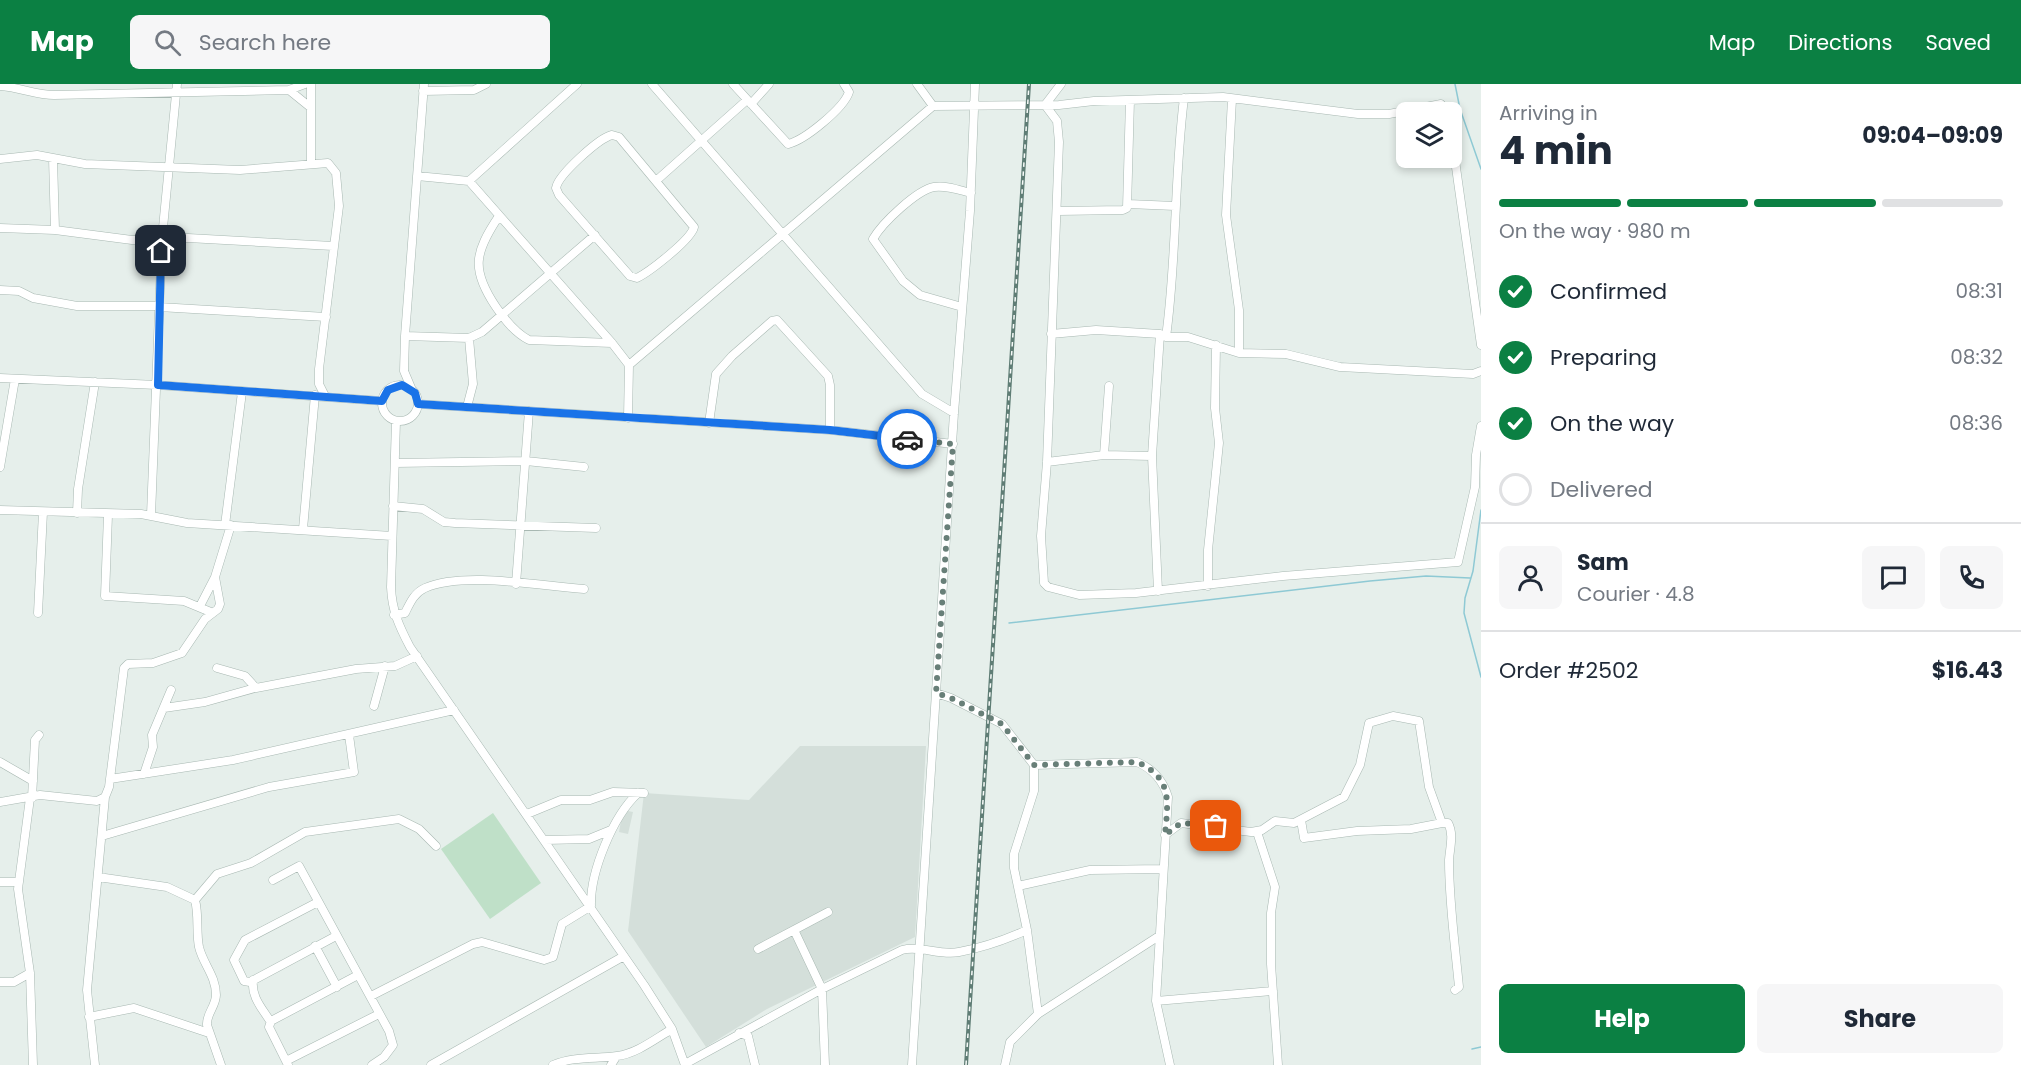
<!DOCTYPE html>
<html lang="en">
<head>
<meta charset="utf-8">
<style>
  body { margin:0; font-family:Poppins,sans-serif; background:#f6f6f7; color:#1f2937; height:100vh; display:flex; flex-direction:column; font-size:22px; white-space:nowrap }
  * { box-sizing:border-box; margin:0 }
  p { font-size:20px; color:#747a83 }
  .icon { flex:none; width:33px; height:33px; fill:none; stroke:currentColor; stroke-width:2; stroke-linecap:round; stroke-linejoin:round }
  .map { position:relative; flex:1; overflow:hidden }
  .panel { display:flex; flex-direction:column; background:#fff; width:540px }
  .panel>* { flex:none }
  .controls { position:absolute; left:1396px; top:18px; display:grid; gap:12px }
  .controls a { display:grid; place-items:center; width:66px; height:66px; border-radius:9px; background:#fff; box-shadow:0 3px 9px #0003; font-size:30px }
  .pin { position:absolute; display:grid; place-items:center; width:51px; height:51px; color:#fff; margin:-26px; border-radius:12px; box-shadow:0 3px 9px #0006 }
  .courier { position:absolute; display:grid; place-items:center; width:60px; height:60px; margin:-30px; border:4px solid #1a73e8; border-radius:50%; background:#fff; color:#222; box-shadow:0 2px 8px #0007 }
  .overview em { font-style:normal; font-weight:700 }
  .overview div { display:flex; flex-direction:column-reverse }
  .overview { display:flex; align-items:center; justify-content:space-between; height:102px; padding:0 18px }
  h1 { font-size:39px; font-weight:700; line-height:45px }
  .bar { display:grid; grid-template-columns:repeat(4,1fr); gap:9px 6px; align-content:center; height:72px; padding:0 18px }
  .bar i { height:8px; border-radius:4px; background:#e0e1e3 }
  .bar .selected { background:#0b8043 }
  .bar p { grid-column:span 4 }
  .line { display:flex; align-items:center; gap:15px; padding:0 18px; border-top:2px solid #e0e1e3 }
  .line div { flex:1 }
  .round { display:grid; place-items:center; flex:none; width:63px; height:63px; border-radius:9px; background:#f6f6f7 }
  ol { padding:0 18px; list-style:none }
  li { display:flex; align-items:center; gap:18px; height:66px }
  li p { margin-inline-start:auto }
  li .icon { padding:6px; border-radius:50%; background:#0b8043; color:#fff; stroke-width:4 }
  li:last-child { color:#747a83 }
  li i { width:33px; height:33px; border:3px solid #e0e1e3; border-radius:50% }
  .button { display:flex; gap:12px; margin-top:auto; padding:12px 18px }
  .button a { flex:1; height:69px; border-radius:9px; background:#0b8043; color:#fff; font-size:24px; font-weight:700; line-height:69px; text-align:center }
  .button a+a { background:#f6f6f7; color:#1f2937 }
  header { display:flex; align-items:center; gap:36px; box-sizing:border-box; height:84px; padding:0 30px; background:#0b8043; color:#fff }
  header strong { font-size:28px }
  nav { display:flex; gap:33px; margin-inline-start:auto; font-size:21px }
  .search { width:420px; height:54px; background:#f6f6f7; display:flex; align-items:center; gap:15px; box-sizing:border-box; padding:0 21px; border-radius:9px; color:#747a83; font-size:22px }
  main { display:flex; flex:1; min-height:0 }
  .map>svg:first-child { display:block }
  .built { fill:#d4dfda }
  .green { fill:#bfe0c8 }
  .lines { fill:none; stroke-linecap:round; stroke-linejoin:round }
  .stream { stroke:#8ec9d4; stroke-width:1.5 }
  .minor-casing { stroke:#a8b8b2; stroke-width:9 }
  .minor { stroke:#fff; stroke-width:8 }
  .rail-casing { stroke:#5f7d75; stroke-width:4 }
  .rail { stroke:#f7fbf9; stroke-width:1.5; stroke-dasharray:4.5; stroke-linecap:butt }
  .done { stroke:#687f78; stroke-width:6; stroke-dasharray:0 10.8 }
  .route { stroke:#1a73e8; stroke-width:8 }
</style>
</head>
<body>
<header>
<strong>Map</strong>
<div class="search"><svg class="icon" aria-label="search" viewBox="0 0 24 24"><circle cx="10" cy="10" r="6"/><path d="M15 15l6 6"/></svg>Search here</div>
<nav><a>Map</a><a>Directions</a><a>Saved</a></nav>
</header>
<main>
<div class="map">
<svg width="1481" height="981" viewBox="0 0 1481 981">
  <rect width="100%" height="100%" fill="#e6efeb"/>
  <path class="built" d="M800 662H926L915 853 767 925 706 963 628 847 644 709 749 716Z
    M623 726 633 728 628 750 619 748Z"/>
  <path class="green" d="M493 729 541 799 490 835 441 765Z"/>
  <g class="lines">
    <path class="stream" d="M1455 0 1460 25 1481 85
      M1481 426 1473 487 1465 514 1464 529 1481 593
      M1009 539 1370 497 1426 492 1470 494
      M1472 965 1481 963"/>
    <defs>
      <path id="minor" d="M652 0 922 310 954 329
        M733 0 788 60C805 56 844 24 849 8L844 0
        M917 0 933 22
        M1061 0 1045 21 1057 37 1059 58 1047 378 1041 452 1044 499 1048 503 1079 511 1136 509 1283 492 1458 478 1475 403 1476 371 1481 342
        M0 2C18 3 37 11 54 11 133 10 211 8 289 6L305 0
        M289 6 310 23
        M423 7 474 6 486 0
        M1232 15 1226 131 1239 226V269
        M751 20 769 0
        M612 51 619 53 694 143C691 156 649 188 637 194L630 192 559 111 556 104C558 91 599 54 612 51Z
        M1452 55 1481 261
        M53 74 55 146
        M0 75 37 71 85 80 240 86 328 79 336 89 339 122 319 285V300L325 312
        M311 79V0
        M417 92 469 97 612 259 629 281 628 334
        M657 96 747 16
        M469 97 577 0
        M1128 120 1175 122
        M1058 127 1123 126 1127 124 1130 16
        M499 132C474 169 471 186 496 223 505 236 515 249 529 256L612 259
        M0 144 55 146 132 156 188 154 333 162
        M0 206 19 207 33 214 77 222H159
        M159 223 326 233
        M962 223 920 211 903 197 873 155C882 139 917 106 934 103 946 101 959 106 971 109
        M1051 250 1096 246 1160 250 1166 253H1188L1239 269 1286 270 1340 283 1473 290 1481 287
        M405 252 469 254 482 248 595 151
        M1166 253C1177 174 1174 94 1184 14
        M629 281 933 22 1059 21 1094 17 1223 13 1358 30H1389L1441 20 1446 28
        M0 294 157 301 382 317
        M382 319a18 18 0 1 1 36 0a18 18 0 1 1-36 0Z
        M412 306 404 287 405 252 424 0
        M418 320 830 346 953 360
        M467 323 473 300 469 254
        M396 337 391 503C392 527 399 542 410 563L644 901 672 945 685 981
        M709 339 716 290 732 272 772 237 777 236 828 292 830 301V346
        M1104 371 1109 302
        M1047 378 1104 371 1152 372
        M395 379 526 377 584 383
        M0 383 15 295
        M393 422 423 425 444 438 455 439 596 444
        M0 426 141 430 187 439 392 452
        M77 429 78 405 95 298
        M108 431 105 512 184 517 213 529
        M151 431 162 154 177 0
        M225 441 242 308
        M303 445 315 311
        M516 500 529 327
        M1208 502V466L1219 359 1215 324 1216 261
        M1158 507 1152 372 1160 250
        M200 522 215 493
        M38 529 43 428
        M394 531 405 529C410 519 414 509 425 504 464 487 540 502 584 505
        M217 584 245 592 256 604 356 585 395 582 417 572
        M936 609 951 614 1002 640 1034 681V707L1014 770V784L1027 846 1038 930
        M374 622 385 582
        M164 624 205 618 255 604
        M0 678 33 697
        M1034 681 1137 678C1153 685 1163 696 1168 713L1156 917 1170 981
        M144 690 153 663 152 651 171 606
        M110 695 233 676 454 626
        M30 714 18 805 30 889 33 981
        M32 714 35 656 39 651
        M0 718 40 711 97 717 105 713 109 703 124 584 128 580 153 579 182 569 205 535 218 525 220 520 215 493 231 441
        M527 730 561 716H590L613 708 644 709
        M1301 736 1304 754 1357 747 1411 745 1442 739
        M1257 748 1275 803 1271 829V880L1278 981
        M1165 751 1181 739 1251 748 1262 746 1275 737 1294 739 1344 713 1360 681 1369 639 1393 632 1419 637 1429 703 1442 739H1448C1454 750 1450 763 1449 776 1449 818 1455 861 1459 903L1455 906
        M102 752 269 703 354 688 349 651
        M545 756 589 755 611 746
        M98 793 167 803 195 816C199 831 196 848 199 863 203 880 216 892 216 911 216 922 206 930 207 941L221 981
        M273 796 299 782 389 947 393 961 384 973 372 981
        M0 798H19
        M1018 802 1090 786 1163 785
        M195 816 217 790 251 779 305 748 399 735 419 745 436 762
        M318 818 245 856 234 876 244 897 250 898 336 852
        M794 846 822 905 825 981
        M315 862 337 903
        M758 865 828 828
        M253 896C251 913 262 924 270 937
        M0 898H14L30 889
        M371 912 473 860 482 858 544 876 553 873 562 840 591 822C590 788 613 732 638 709
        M1156 917 1273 907
        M89 933 134 924 209 949
        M739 949 748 952 755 981
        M286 977 379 930
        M685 980 822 905 902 866C920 861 940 872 959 868 981 864 1007 855 1027 846
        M95 981 87 906 105 713
        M288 981 269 943 271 937 358 891
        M431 981 624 872
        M553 981C573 972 596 975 617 972 636 970 655 955 672 945
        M611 981 616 973
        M912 981 954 329 970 127 975 0
        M1005 981 1010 958 1038 930 1159 852"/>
    </defs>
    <use href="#minor" class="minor-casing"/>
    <use href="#minor" class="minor"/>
    <defs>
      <path id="rail" d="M966 981 1029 0"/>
    </defs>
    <use href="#rail" class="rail-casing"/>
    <use href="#rail" class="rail"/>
  </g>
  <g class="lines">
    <path class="done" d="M907 355 953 360 936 609 951 614 1002 640 1034 681 1137 678C1173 694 1168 718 1165 751L1181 739 1216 742"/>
    <path class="route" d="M161 167 158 301 382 317 388 306 402 301 415 309 418 320 830 346 907 355"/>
  </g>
</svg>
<div class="controls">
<a><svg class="icon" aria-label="layers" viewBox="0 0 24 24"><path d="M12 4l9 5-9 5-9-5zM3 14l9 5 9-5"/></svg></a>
</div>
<div class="pin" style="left:1216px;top:742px;background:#ea580c"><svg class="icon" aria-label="bag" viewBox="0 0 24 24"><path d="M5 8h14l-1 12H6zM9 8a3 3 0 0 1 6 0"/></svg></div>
<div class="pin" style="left:161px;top:167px;background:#1f2937"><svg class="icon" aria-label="home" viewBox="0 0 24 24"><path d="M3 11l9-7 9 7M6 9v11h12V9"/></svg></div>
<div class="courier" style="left:907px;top:355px"><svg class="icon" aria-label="car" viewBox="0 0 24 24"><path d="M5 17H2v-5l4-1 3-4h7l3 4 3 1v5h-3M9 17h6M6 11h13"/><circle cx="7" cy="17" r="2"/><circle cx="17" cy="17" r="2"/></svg></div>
</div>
<section class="panel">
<div class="overview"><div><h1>4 min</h1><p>Arriving in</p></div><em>09:04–09:09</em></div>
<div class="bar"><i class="selected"></i><i class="selected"></i><i class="selected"></i><i></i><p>On the way · 980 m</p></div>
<ol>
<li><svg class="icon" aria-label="check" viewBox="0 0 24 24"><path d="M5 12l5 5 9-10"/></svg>Confirmed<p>08:31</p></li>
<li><svg class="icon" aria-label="check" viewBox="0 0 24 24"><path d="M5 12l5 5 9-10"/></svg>Preparing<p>08:32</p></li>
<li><svg class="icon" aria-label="check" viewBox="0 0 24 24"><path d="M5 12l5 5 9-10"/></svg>On the way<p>08:36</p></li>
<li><i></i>Delivered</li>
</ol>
<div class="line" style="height:108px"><a class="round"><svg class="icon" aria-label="person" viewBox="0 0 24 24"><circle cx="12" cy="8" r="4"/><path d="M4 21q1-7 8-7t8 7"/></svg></a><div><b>Sam</b><p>Courier · 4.8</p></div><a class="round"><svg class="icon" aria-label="chat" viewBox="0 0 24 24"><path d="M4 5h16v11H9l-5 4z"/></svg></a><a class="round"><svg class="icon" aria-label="phone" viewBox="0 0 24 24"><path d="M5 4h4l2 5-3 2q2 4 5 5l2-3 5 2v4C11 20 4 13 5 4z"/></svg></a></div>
<div class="line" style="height:78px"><div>Order #2502</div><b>$16.43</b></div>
<div class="button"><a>Help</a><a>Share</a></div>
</section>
</main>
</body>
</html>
